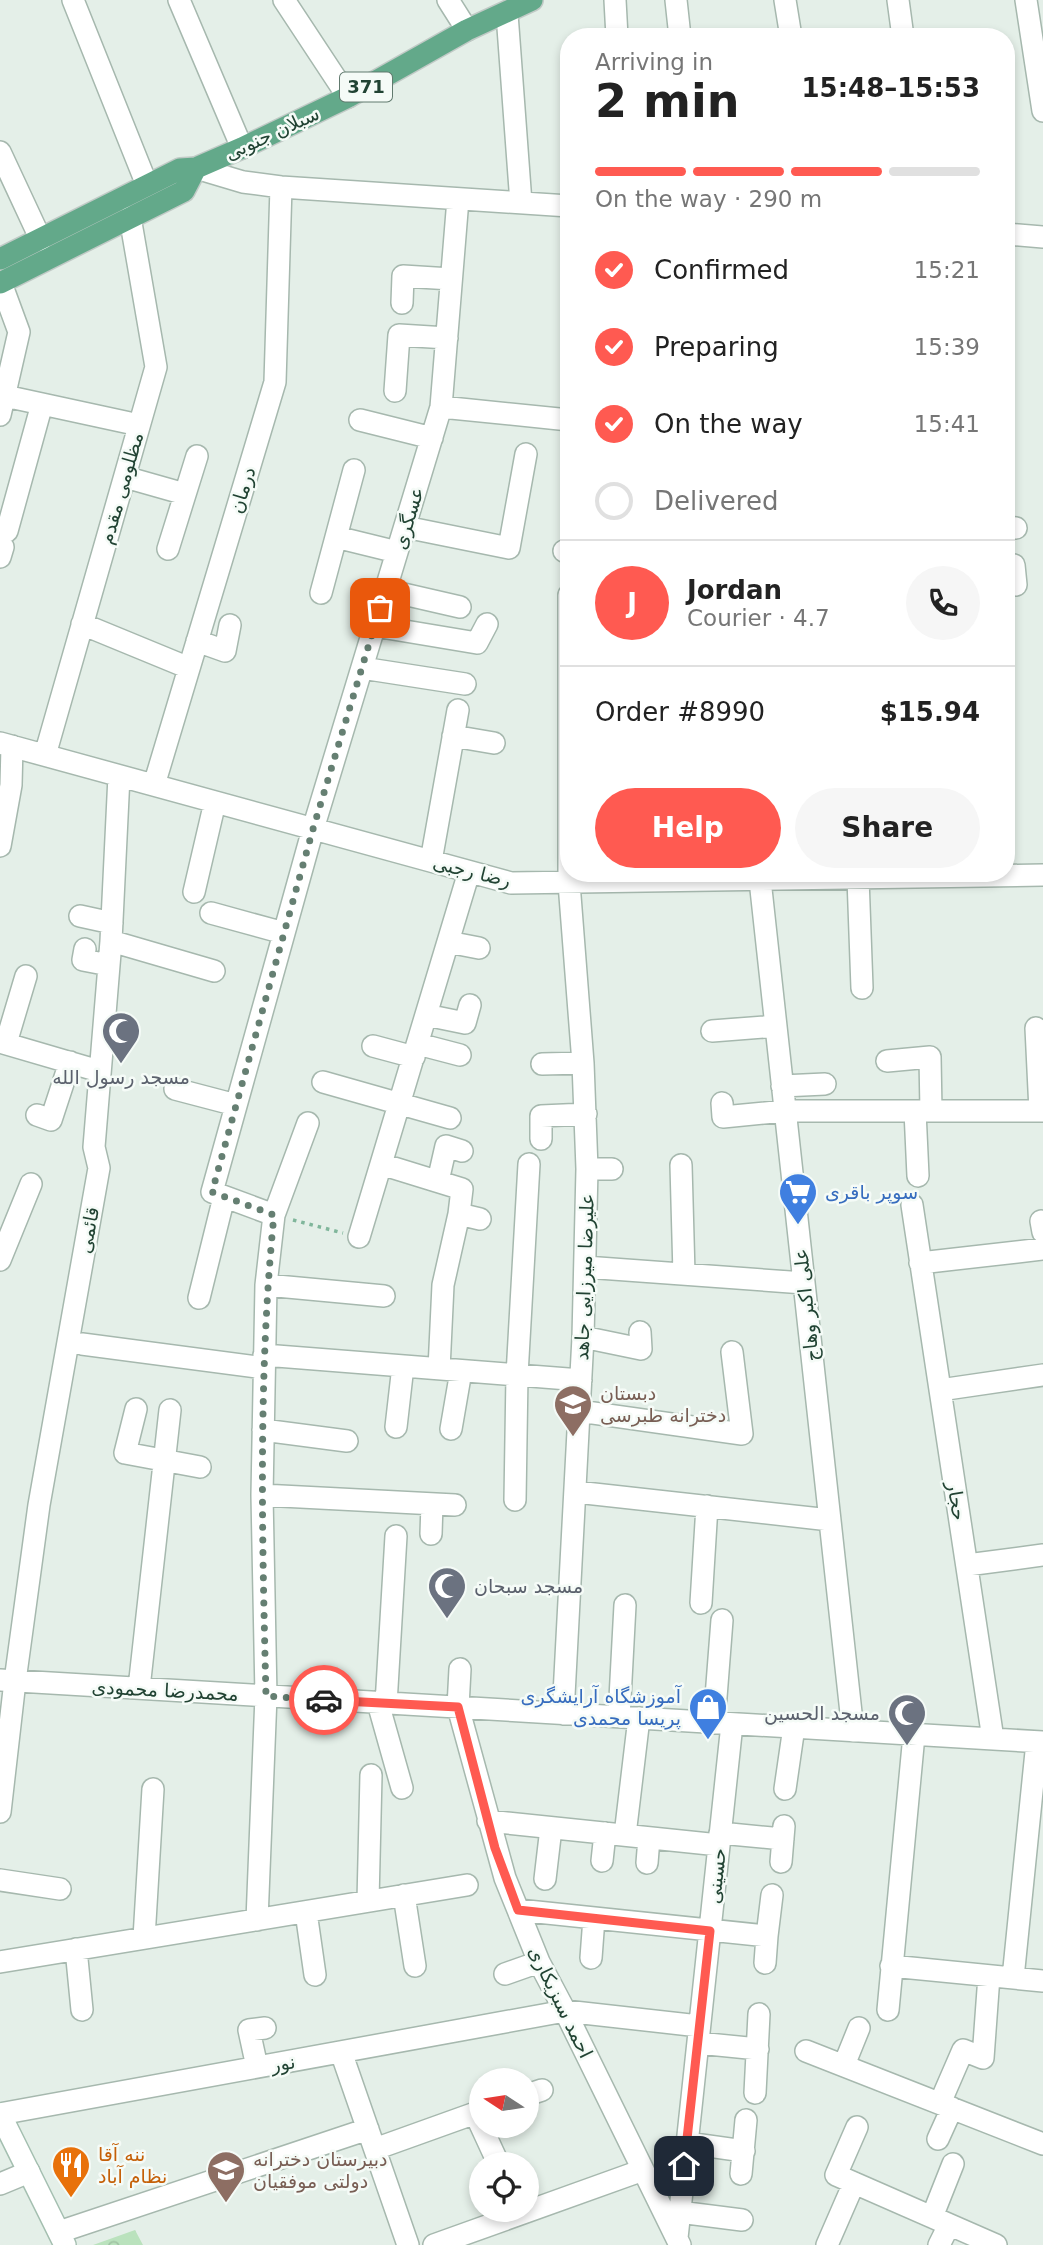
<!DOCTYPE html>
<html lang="en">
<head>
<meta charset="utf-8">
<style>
  body { margin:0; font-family:"DejaVu Sans","Noto Sans Arabic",sans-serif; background:#f6f6f6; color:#222; height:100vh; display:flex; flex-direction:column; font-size:26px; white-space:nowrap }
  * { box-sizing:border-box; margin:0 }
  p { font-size:23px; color:#767676 }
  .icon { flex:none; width:38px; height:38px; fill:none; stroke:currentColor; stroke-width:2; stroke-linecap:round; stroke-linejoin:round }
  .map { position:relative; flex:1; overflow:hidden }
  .panel { position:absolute; left:560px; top:28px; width:455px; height:854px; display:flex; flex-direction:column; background:#fff; border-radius:28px; box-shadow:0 4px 10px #0003 }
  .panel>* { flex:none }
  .needle { width:46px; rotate:282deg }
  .controls { position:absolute; left:469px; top:2068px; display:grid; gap:14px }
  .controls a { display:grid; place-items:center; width:70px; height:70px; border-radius:50%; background:#fff; box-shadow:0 4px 10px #0003; font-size:35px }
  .pin { position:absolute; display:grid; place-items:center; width:60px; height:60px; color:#fff; margin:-30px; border-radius:14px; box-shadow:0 4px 10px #0006 }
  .courier { position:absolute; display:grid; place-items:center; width:70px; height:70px; margin:-35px; border:5px solid #ff5a51; border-radius:50%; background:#fff; color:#222; box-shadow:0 2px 9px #0007 }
  .overview em { font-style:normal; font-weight:800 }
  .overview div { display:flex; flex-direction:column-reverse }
  .overview { display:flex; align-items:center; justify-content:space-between; height:119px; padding:0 35px }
  h1 { font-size:46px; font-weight:800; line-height:52px }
  .bar { display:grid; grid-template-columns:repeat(4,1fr); gap:10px 7px; align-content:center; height:84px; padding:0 35px }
  .bar i { height:9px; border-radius:5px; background:#e0e0e0 }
  .bar .active { background:#ff5a51 }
  .bar p { grid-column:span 4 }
  .line { display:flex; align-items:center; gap:18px; padding:0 35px; border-top:2px solid #e0e0e0 }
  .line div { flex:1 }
  .round { display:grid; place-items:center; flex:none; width:74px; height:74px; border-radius:37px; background:#f6f6f6 }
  ol { padding:0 35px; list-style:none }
  li { display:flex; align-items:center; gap:21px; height:77px }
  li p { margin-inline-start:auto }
  li .icon { padding:7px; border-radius:50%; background:#ff5a51; color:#fff; stroke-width:4 }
  li:last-child { color:#767676 }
  li i { width:38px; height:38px; border:4px solid #e0e0e0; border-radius:50% }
  .button { display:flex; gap:14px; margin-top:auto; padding:14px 35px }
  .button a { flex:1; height:80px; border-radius:42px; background:#ff5a51; color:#fff; font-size:28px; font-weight:800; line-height:80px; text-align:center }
  .button a+a { background:#f6f6f6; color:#222 }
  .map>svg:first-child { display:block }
  .park { fill:url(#park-crowns) }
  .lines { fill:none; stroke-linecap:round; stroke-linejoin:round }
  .minor-casing { stroke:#a6b8ae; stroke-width:24 }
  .secondary-casing { stroke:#a4bfb0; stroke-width:24 }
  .primary-casing { stroke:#c1cac6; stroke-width:24 }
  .path { stroke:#80b69b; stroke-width:3.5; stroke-dasharray:3.5 5; stroke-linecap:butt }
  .minor { stroke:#fff; stroke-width:21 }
  .secondary { stroke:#fff; stroke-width:21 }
  .primary { stroke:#63a98a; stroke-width:21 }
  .done { stroke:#657f72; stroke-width:7; stroke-dasharray:0 12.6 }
  .route { stroke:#ff5a51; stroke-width:9 }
  .labels { text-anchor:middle; stroke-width:5; stroke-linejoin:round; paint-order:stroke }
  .shield { fill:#f5fbf7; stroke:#617a6e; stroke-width:2 }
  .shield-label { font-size:18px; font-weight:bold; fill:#214333 }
  .street-label { font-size:19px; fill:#214333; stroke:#f5fbf7 }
  .worship-label { font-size:19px; fill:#5b616d; stroke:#f5fbf7 }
  .shop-label { font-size:19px; fill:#366cbe; stroke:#f5fbf7; text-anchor:start }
  .education-label { font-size:19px; fill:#785e54; stroke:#f5fbf7; text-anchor:start }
  .food-label { font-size:19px; fill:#c56008; stroke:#f5fbf7; text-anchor:start }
</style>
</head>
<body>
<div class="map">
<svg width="1043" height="2245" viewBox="0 0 1043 2245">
  <defs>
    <pattern id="park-crowns" width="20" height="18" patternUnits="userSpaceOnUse" patternTransform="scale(1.75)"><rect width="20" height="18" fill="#bae2bd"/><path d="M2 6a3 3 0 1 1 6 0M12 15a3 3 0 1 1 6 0" fill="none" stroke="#a0c3a3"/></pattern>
  </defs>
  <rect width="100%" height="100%" fill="#e4efe8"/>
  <path class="park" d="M135 2230 143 2245H93Z"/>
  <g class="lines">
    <defs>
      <path id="minor" d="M73 0 147 185
        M179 0 242 148
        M284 0 348 97
        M448 0 467 30
        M615 0 617 37
        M676 0 680 37
        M785 0 791 37
        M898 0 903 37
        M1026 0 1043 111
        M507 14 521 203
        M0 152 41 240
        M196 168 243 182 281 187 569 206
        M1006 234 1043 237
        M402 303 403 276 451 279
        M395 391 399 335 447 338
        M5 396 139 425
        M441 407 569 420
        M0 415 19 332 1 283
        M360 420 432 438
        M125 477 185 494
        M405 527 509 548 526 454
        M1006 527 1016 528
        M7 531 42 404
        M336 537 397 552
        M168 549 197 456
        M564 551H569
        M0 557 3 547
        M1006 565H1014L1016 585
        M386 590 460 607
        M321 593 354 470
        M82 624 189 668
        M375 626 477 643 487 624
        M197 641 225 651 230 625
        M362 668 465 684
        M453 736 494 743
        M0 743 511 883 1043 875
        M45 755 156 367 130 217
        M154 785 275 382 281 187
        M0 846 11 785 12 746
        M431 861 458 710
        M858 878 862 988
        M760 880 853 1731
        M194 892 215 802
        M211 913 284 933
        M80 916 112 923
        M111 941 214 971
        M448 942 479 948
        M85 949 83 960 109 965
        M426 1015 465 1023 470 1005
        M1036 1028 1040 1111
        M712 1031 776 1026
        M0 1042 99 1071
        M6 1043 26 976
        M418 1044 460 1055
        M373 1046 414 1057
        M887 1061 930 1057 931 1111
        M542 1064 583 1063
        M323 1082 450 1118
        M782 1086 825 1084
        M175 1089 236 1105
        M722 1103 723 1117 785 1111H1043
        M915 1111 918 1176
        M37 1115 51 1120 70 1062
        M541 1139V1116L586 1114
        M381 1164 462 1189 459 1214 443 1285 439 1369
        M681 1165 684 1274
        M587 1169H612
        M438 1181 446 1146 462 1151
        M912 1205 993 1739
        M459 1214 480 1219
        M274 1215 212 1192 313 829 441 407 458 199
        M1041 1221 1043 1232
        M359 1237 469 872
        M0 1260 31 1184
        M920 1263 1043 1249
        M585 1267 804 1283
        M266 1285 384 1296
        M199 1298 224 1197
        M583 1337 641 1349 640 1332
        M82 1344 264 1368
        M264 1355 581 1380
        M940 1390 1043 1375
        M136 1409 125 1453 200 1467
        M579 1411 742 1434 732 1352
        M396 1427 403 1366
        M451 1429 461 1371
        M263 1430 347 1441
        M576 1492 830 1520
        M262 1495 455 1505
        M515 1500 517 1375 529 1164
        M431 1534 432 1504
        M967 1565 1043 1555
        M701 1603 707 1506
        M460 1669 458 1707 505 1878 539 1962 565 2011 680 2245
        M0 1680 1043 1742
        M139 1688 170 1410
        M378 1703 402 1788
        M386 1704 396 1536
        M563 1714 583 1337 587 1169 583 1063 569 883V595
        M619 1717 625 1605
        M714 1723 722 1620
        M785 1789 794 1727
        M0 1812 15 1681 39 1505 99 1168 94 1147 111 941 119 776
        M488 1821 719 1845
        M720 1833 783 1839
        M625 1835 639 1718
        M602 1861 605 1833
        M781 1862 784 1826
        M647 1863 649 1838
        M545 1879 551 1828
        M0 1880 60 1889
        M404 1895 415 1966
        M368 1901 371 1775
        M518 1910 767 1936 765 1963
        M306 1912 315 1975
        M257 1920 266 1696 262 1495 266 1285 274 1215 308 1123
        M767 1936 772 1895
        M144 1938 153 1789
        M76 1949 82 2010
        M591 1958 594 1918
        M0 1962 467 1885
        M891 1966 1043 1981
        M505 1974 539 1962
        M1013 1978 1037 1742
        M888 2010 914 1735
        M698 2043 758 2049
        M806 2051 1043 2144
        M341 2052 408 2245
        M844 2065 859 2028
        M257 2067 249 2030 265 2028
        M755 2093 759 2014
        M527 2095 542 2090
        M940 2103 963 2050 983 2058 989 1976
        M475 2113 499 2165
        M0 2114 565 2011 699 2026
        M857 2127 836 2175 996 2245
        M938 2139 952 2108
        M687 2143 744 2151
        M375 2149 481 2111
        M741 2174 746 2120
        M0 2184 29 2172
        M679 2212 742 2220
        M932 2217 953 2164
        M59 2232 368 2129
        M677 2238 732 1724
        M434 2245 643 2170
        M827 2245 854 2183
        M939 2245 949 2225"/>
      <path id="secondary" d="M0 2114 65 2245"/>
      <path id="primary" d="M0 259 180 169 196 168 242 148 348 97 467 30 532 0
        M0 283 184 191 196 168"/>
    </defs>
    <use href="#minor" class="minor-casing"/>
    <use href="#secondary" class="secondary-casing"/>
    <use href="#primary" class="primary-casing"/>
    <path class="path" d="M293 1220 343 1233"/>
    <use href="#minor" class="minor"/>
    <use href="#secondary" class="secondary"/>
    <use href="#primary" class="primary"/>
  </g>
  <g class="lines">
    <path class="done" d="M324 1700 266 1696C262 1535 258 1375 274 1215L212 1192 313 829 380 608"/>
    <path class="route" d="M324 1700 458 1707 495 1848 518 1910 710 1931 684 2166"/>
  </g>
  <defs>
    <symbol id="mosque-pin" viewBox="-11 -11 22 30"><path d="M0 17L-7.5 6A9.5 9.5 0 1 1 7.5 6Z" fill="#6b7280" stroke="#f5fbf7"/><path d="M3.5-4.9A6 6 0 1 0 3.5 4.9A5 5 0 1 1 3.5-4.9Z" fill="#fff"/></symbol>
    <symbol id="supermarket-pin" viewBox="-11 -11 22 30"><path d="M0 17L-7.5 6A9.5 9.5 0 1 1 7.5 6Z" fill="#3f7fe0" stroke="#f5fbf7"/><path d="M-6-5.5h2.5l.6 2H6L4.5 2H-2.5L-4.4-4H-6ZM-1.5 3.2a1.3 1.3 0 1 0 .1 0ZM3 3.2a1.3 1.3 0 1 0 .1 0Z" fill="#fff"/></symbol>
    <symbol id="school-pin" viewBox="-11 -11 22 30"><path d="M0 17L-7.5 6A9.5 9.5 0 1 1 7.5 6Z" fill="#8d6e63" stroke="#f5fbf7"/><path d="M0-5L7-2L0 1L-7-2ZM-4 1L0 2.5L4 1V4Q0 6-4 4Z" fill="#fff"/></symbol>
    <symbol id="shop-pin" viewBox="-11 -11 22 30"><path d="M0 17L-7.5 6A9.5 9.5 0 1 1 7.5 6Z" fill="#3f7fe0" stroke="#f5fbf7"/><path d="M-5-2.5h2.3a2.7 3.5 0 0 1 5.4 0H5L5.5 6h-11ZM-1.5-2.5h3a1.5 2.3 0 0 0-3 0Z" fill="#fff"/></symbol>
    <symbol id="restaurant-pin" viewBox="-11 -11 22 30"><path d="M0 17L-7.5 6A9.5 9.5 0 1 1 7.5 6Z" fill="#e8710a" stroke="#f5fbf7"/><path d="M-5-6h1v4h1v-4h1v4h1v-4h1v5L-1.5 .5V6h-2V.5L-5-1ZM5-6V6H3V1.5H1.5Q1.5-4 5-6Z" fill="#fff"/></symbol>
  </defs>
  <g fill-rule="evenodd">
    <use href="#mosque-pin" x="99" y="1009" width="44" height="60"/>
    <use href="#supermarket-pin" x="776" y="1170" width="44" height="60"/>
    <use href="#school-pin" x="551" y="1382" width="44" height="60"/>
    <use href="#mosque-pin" x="425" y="1564" width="44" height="60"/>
    <use href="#shop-pin" x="686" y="1685" width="44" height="60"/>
    <use href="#mosque-pin" x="885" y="1691" width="44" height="60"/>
    <use href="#restaurant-pin" x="49" y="2143" width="44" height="60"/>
    <use href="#school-pin" x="204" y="2148" width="44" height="60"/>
  </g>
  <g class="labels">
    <rect class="shield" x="340" y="72.5" width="52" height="29" rx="5"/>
    <g class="shield-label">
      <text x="366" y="93">371</text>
    </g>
    <g class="street-label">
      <text transform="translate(272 133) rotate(-25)" y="7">سبلان جنوبی</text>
      <text transform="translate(121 488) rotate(-74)" y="7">مظلومی مقدم</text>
      <text transform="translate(242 490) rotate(-73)" y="7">درمان</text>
      <text transform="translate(408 518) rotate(-73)" y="7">عسگری</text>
      <text transform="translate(472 871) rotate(14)" y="7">رضا رجبی</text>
      <text transform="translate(88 1230) rotate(-79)" y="7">قائمی</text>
      <text transform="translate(584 1277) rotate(-88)" y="7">علیرضا میرزایی جاهد</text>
      <text transform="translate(806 1305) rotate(-96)" y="7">علی اکبر وهاج</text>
      <text transform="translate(957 1501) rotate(81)" y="7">حجار</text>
      <text transform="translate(165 1690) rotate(3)" y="7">محمدرضا محمودی</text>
      <text transform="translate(716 1876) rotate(-84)" y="7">حسینی</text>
      <text transform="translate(561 2002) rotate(64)" y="7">احمد سبزیکاری</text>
      <text transform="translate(283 2063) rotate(-10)" y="7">نور</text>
    </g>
    <g class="worship-label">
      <text x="121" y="1084">مسجد رسول الله</text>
      <text x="474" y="1593" text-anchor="start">مسجد سبحان</text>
      <text x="880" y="1720" text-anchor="end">مسجد الحسین</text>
    </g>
    <g class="shop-label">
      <text x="825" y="1199">سوپر باقری</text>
      <text x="681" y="1703" text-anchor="end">آموزشگاه آرایشگری<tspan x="681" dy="22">پریسا محمدی</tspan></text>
    </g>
    <g class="education-label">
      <text x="600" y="1400">دبستان<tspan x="600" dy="22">دخترانه طبرسی</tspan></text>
      <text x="253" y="2166">دبیرستان دخترانه<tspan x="253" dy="22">دولتی موفقیان</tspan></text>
    </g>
    <g class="food-label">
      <text x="98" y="2161">ننه آقا<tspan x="98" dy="22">نظام آباد</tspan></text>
    </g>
  </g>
</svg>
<div class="controls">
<a><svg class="needle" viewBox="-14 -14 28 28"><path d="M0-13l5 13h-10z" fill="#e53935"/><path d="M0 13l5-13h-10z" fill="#767676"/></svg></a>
<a><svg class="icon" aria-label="locate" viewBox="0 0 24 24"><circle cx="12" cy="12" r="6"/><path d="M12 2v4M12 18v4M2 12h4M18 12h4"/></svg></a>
</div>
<div class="pin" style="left:380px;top:608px;background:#ea580c"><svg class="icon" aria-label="bag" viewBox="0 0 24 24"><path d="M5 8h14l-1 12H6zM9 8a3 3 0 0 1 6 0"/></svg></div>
<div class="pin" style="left:684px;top:2166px;background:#1f2937"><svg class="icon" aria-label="home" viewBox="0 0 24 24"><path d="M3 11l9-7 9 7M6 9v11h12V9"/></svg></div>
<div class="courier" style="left:324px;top:1700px"><svg class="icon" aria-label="car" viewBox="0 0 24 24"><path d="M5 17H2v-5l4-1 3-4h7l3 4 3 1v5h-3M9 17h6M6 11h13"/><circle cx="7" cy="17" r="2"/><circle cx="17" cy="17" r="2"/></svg></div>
<section class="panel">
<div class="overview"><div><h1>2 min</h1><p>Arriving in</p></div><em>15:48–15:53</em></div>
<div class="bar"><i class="active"></i><i class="active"></i><i class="active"></i><i></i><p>On the way · 290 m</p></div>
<ol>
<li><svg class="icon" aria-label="check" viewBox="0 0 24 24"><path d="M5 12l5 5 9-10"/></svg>Confirmed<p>15:21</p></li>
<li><svg class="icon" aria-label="check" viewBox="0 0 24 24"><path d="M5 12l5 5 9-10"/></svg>Preparing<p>15:39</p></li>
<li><svg class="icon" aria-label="check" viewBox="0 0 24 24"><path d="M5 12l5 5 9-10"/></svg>On the way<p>15:41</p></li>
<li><i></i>Delivered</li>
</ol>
<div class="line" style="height:126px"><b class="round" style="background:#ff5a51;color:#fff">J</b><div><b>Jordan</b><p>Courier · 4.7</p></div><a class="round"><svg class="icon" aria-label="phone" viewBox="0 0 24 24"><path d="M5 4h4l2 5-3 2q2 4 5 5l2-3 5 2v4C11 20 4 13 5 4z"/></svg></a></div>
<div class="line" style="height:91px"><div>Order #8990</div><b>$15.94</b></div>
<div class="button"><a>Help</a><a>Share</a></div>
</section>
</div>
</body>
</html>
